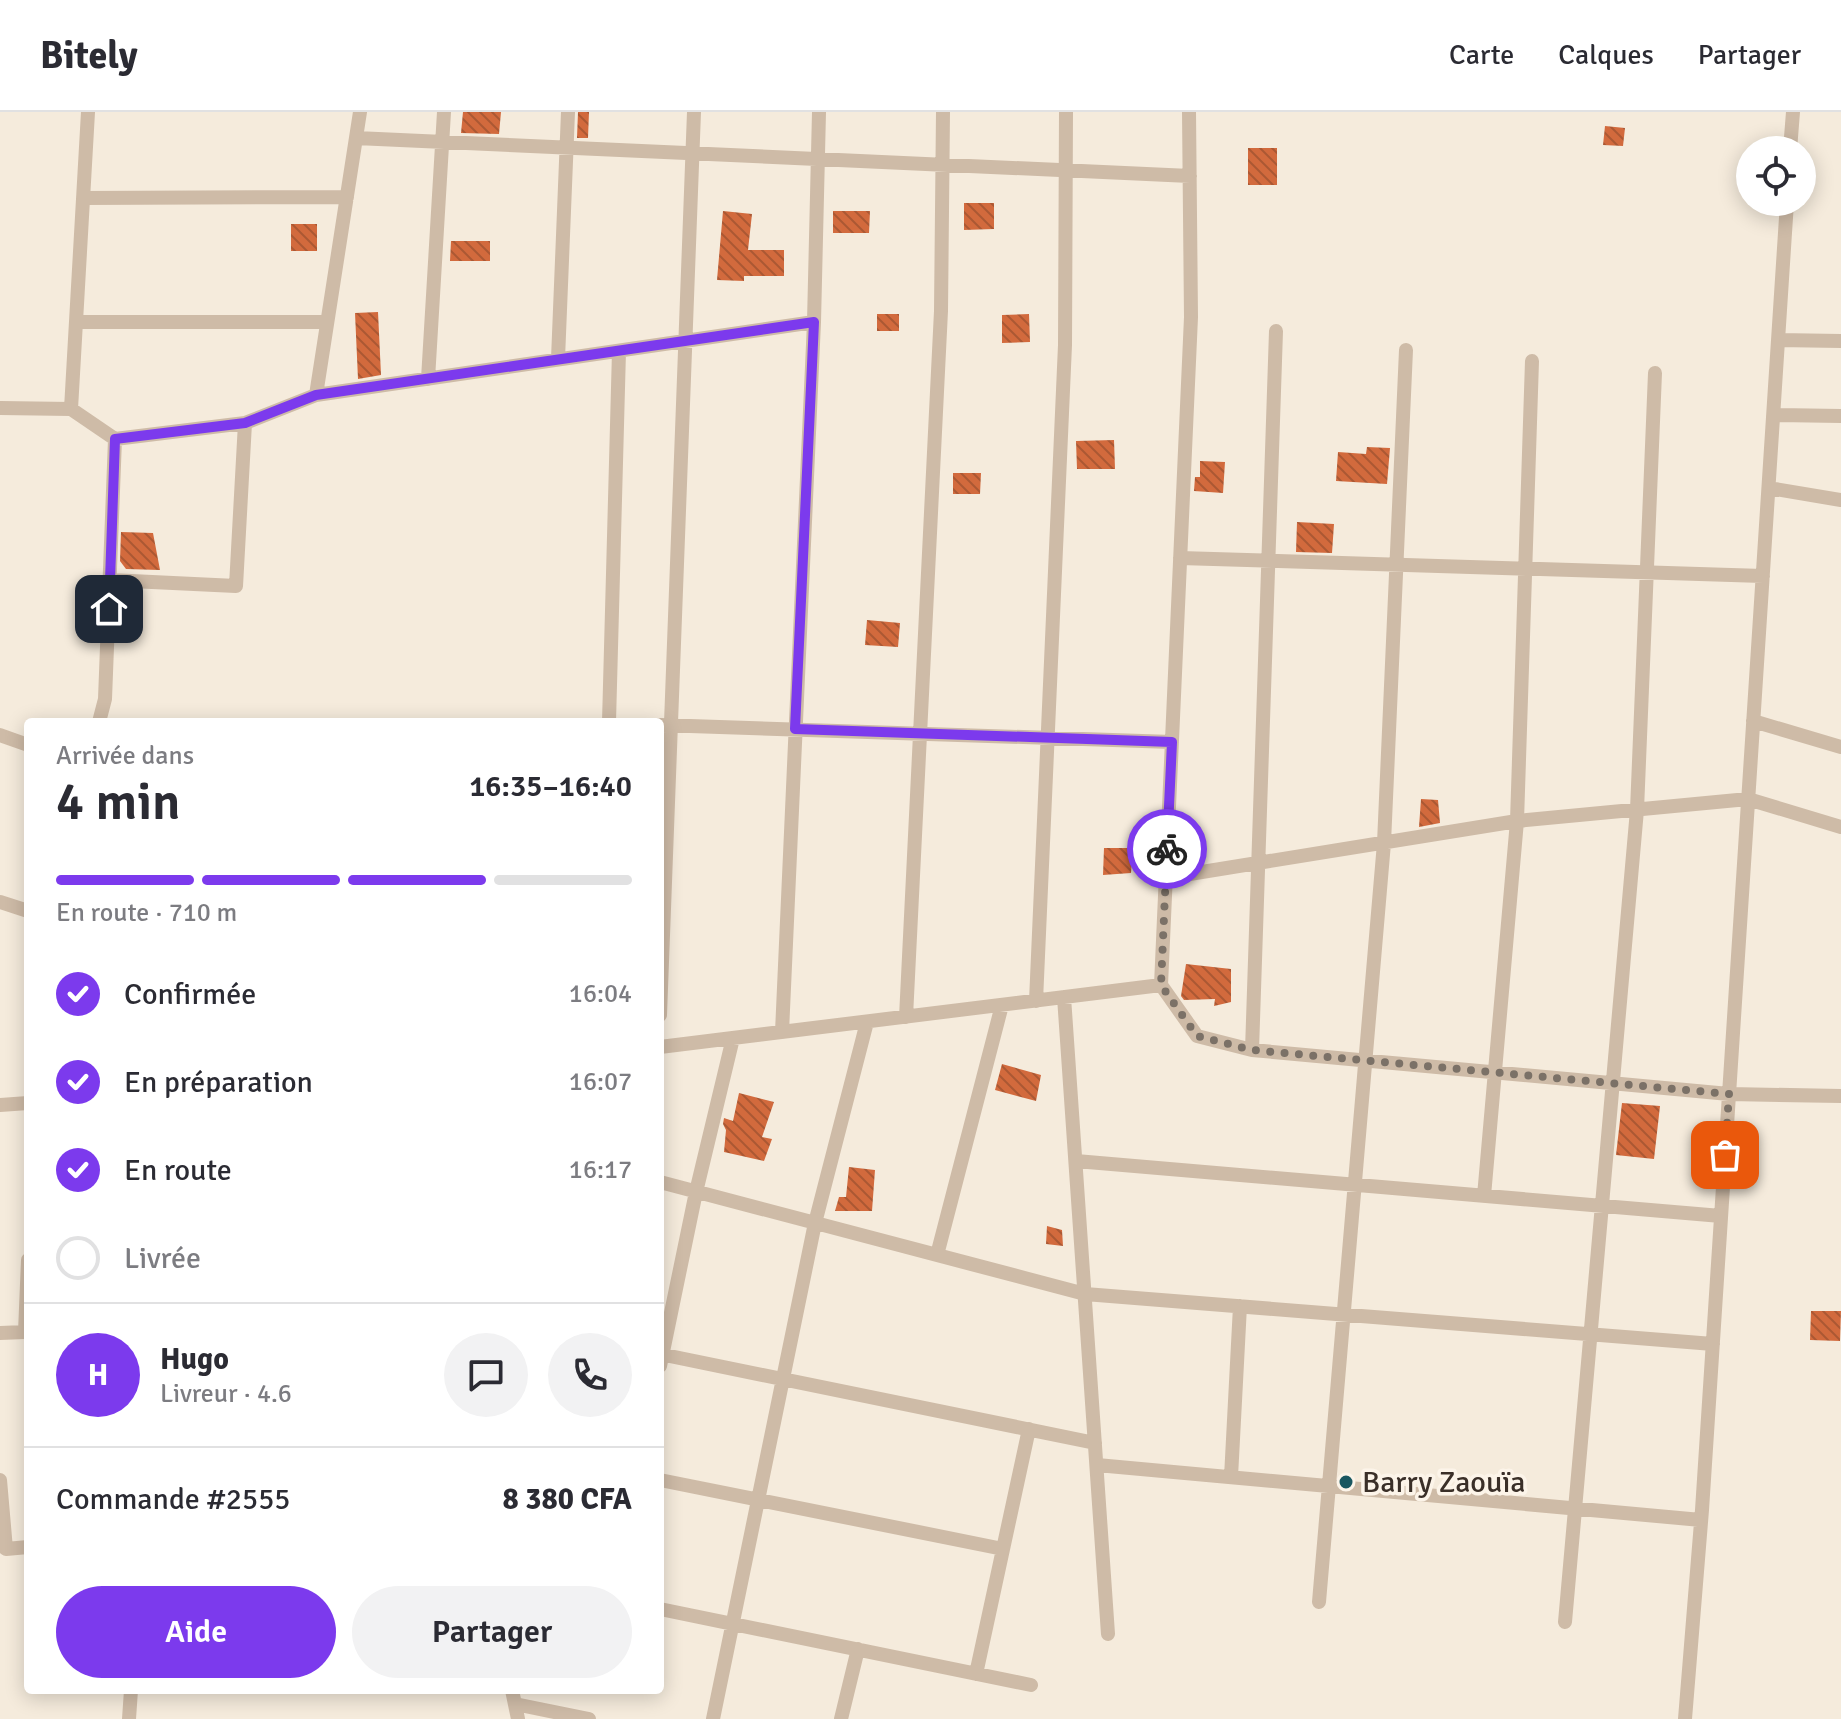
<!DOCTYPE html>
<html lang="fr">
<head>
<meta charset="utf-8">
<style>
  body { margin:0; font-family:Signika,sans-serif; background:#f2f2f3; color:#2b2b33; height:100vh; display:flex; flex-direction:column; font-size:30px; white-space:nowrap }
  * { box-sizing:border-box; margin:0 }
  p { font-size:26px; color:#7c7c81 }
  .icon { flex:none; width:44px; height:44px; fill:none; stroke:currentColor; stroke-width:2; stroke-linecap:round; stroke-linejoin:round }
  .map { position:relative; flex:1; overflow:hidden }
  .side { position:absolute; left:24px; top:606px; width:640px; height:976px; display:flex; flex-direction:column; background:#fff; border-radius:8px; box-shadow:0 4px 20px #0003 }
  .side>* { flex:none }
  .buttons { position:absolute; left:1736px; top:24px; display:grid; gap:16px }
  .buttons a { display:grid; place-items:center; width:80px; height:80px; border-radius:50%; background:#fff; box-shadow:0 4px 20px #0003; font-size:40px }
  .pin { position:absolute; display:grid; place-items:center; width:68px; height:68px; color:#fff; margin:-34px; border-radius:16px; box-shadow:0 4px 12px #0006 }
  .courier { position:absolute; display:grid; place-items:center; width:80px; height:80px; margin:-40px; border:6px solid #7c3aed; border-radius:50%; background:#fff; color:#222; box-shadow:0 2px 10px #0007 }
  .overview em { font-style:normal; font-weight:600 }
  .overview div { display:flex; flex-direction:column-reverse }
  .overview { display:flex; align-items:center; justify-content:space-between; height:136px; padding:0 32px }
  h1 { font-size:52px; font-weight:600; line-height:60px }
  .bar { display:grid; grid-template-columns:repeat(4,1fr); gap:12px 8px; align-content:center; height:96px; padding:0 32px }
  .bar i { height:10px; border-radius:6px; background:#e1e1e2 }
  .bar .active { background:#7c3aed }
  .bar p { grid-column:span 4 }
  .line { display:flex; align-items:center; gap:20px; padding:0 32px; border-top:2px solid #e1e1e2 }
  .line div { flex:1 }
  .round { display:grid; place-items:center; flex:none; width:84px; height:84px; border-radius:42px; background:#f2f2f3 }
  ol { padding:0 32px; list-style:none }
  li { display:flex; align-items:center; gap:24px; height:88px }
  li p { margin-inline-start:auto }
  li .icon { padding:8px; border-radius:50%; background:#7c3aed; color:#fff; stroke-width:4 }
  li:last-child { color:#7c7c81 }
  li i { width:44px; height:44px; border:4px solid #e1e1e2; border-radius:50% }
  .cta { display:flex; gap:16px; margin-top:auto; padding:16px 32px }
  .cta a { flex:1; height:92px; border-radius:48px; background:#7c3aed; color:#fff; font-size:32px; font-weight:600; line-height:92px; text-align:center }
  .cta a+a { background:#f2f2f3; color:#2b2b33 }
  header { display:flex; align-items:center; gap:48px; box-sizing:border-box; height:112px; padding:0 40px; background:#fff; border-bottom:2px solid #e1e1e2 }
  header strong { font-size:38px }
  nav { display:flex; gap:44px; margin-inline-start:auto; font-size:28px }
  .map>svg:first-child { display:block }
  .building { fill:url(#building-back-hatch) }
  .lines { fill:none; stroke-linecap:round; stroke-linejoin:round }
  .street { stroke:#cebba7; stroke-width:14 }
  .done { stroke:#7b7167; stroke-width:8; stroke-dasharray:0 14.4 }
  .route { stroke:#7c3aed; stroke-width:10 }
  .poi-dot { fill:#195760; stroke:#fcf4e9; stroke-width:3 }
  .labels { text-anchor:middle; stroke-width:7; stroke-linejoin:round; paint-order:stroke }
  .poi-label { font-size:30px; fill:#3a2f28; stroke:#fcf4e9; text-anchor:start }
</style>
</head>
<body>
<header>
<strong>Bitely</strong>
<nav><a>Carte</a><a>Calques</a><a>Partager</a></nav>
</header>
<div class="map">
<svg width="1841" height="1607" viewBox="0 0 1841 1607">
  <defs>
    <pattern id="building-back-hatch" width="6" height="6" patternUnits="userSpaceOnUse" patternTransform="scale(2)"><rect width="6" height="6" fill="#d26a3d"/><path d="M-1 5l2 2M0 0l6 6M5-1l2 2" fill="none" stroke="#ab5833"/></pattern>
  </defs>
  <rect width="100%" height="100%" fill="#f5ebdc"/>
  <path class="building" d="M463 0H501L499 22 461 21Z
    M578 0H589L588 26H577Z
    M1605 14 1625 16 1623 34 1603 33Z
    M1248 36H1277V73H1248Z
    M964 91H994V117L964 118Z
    M723 99 752 102 748 138H784V164H744V169L717 168Z
    M833 99H870L869 121H833Z
    M291 112H317V139H291Z
    M451 129H490V149H450Z
    M378 200 381 263 358 267 355 201Z
    M877 202H899V219H877Z
    M1029 202 1030 230 1002 231V203Z
    M1114 328 1115 357H1077L1076 329Z
    M1367 335 1390 336 1387 372 1336 369 1338 340 1366 342Z
    M1200 349 1225 350 1223 381 1194 379 1195 365H1200Z
    M953 361H981L980 382H953Z
    M1297 410 1334 412 1332 441 1296 440Z
    M121 420 153 421 160 458 126 457 120 449Z
    M867 508 900 511 898 535 865 533Z
    M1421 687 1438 688 1440 711 1419 715Z
    M1104 736H1133L1131 761 1103 763Z
    M1186 852 1231 857V890L1214 894 1215 887 1184 888 1181 884Z
    M1002 952 1041 963 1036 989 995 978Z
    M739 981 774 990 762 1025 772 1027 764 1049 724 1040 726 1018 723 1012 724 1006 733 1009Z
    M1622 991 1660 994 1654 1047 1616 1043Z
    M849 1055 875 1058 872 1099H835L839 1085H846Z
    M1047 1114 1062 1118 1063 1134 1046 1132Z
    M1811 1199H1841L1840 1229 1810 1228Z"/>
  <g class="lines">
    <path class="street" d="M1189 0 1191 205 1161 873 1197 924 1252 938 1729 982 1841 984
      M356 26 1190 64
      M1790 38 1793 0
      M83 86 347 85
      M76 210H327
      M1778 228 1841 229
      M558 247 568 0
      M428 267 444 0
      M316 283 360 0
      M0 296 71 297 115 327 245 311 316 283 814 210
      M71 297 88 0
      M1773 303 1841 304
      M1769 376 1841 388
      M1180 446 1763 464
      M110 468 236 474 245 311
      M1753 609 1841 635
      M99 610 105 587 115 327
      M609 610 619 239
      M660 613 1172 630
      M0 623 28 633
      M1165 766 1517 709 1748 687 1841 715
      M0 790 28 799
      M1064 885 1108 1522
      M1036 889 1065 233 1066 0
      M660 903 694 0
      M906 905 941 199 943 0
      M782 920 814 210 819 0
      M660 935 1161 873
      M1252 938 1276 219
      M0 993 28 991
      M1076 1049 1721 1104
      M660 1070 1085 1182 1713 1232
      M1484 1084 1517 709 1532 249
      M937 1143 1002 893
      M0 1221 25 1220 28 1148
      M660 1242 1095 1331
      M660 1254 696 1080 733 926
      M1097 1353 1701 1408
      M1231 1365 1240 1194
      M0 1368 6 1437 28 1435
      M660 1368 1003 1437
      M1319 1490 1384 731 1406 238
      M660 1497 1031 1573
      M1565 1510 1637 698 1655 261
      M976 1562 1029 1317
      M512 1578 518 1607
      M515 1592 589 1607
      M129 1607 131 1578
      M713 1607 815 1111 867 910
      M841 1607 858 1537
      M1685 1607 1702 1398 1787 90"/>
  </g>
  <g class="lines">
    <path class="done" d="M1167 737 1161 873 1197 924 1252 938 1729 982 1725 1043"/>
    <path class="route" d="M109 497 115 327 245 311 316 283 814 210 795 617 1172 630 1167 737"/>
  </g>
  <circle class="poi-dot" cx="1346" cy="1370" r="8"/>
  <g class="labels">
    <g class="poi-label">
      <text x="1362" y="1380">Barry Zaouïa</text>
    </g>
  </g>
</svg>
<div class="buttons">
<a><svg class="icon" aria-label="locate" viewBox="0 0 24 24"><circle cx="12" cy="12" r="6"/><path d="M12 2v4M12 18v4M2 12h4M18 12h4"/></svg></a>
</div>
<div class="pin" style="left:1725px;top:1043px;background:#ea580c"><svg class="icon" aria-label="bag" viewBox="0 0 24 24"><path d="M5 8h14l-1 12H6zM9 8a3 3 0 0 1 6 0"/></svg></div>
<div class="pin" style="left:109px;top:497px;background:#1f2937"><svg class="icon" aria-label="home" viewBox="0 0 24 24"><path d="M3 11l9-7 9 7M6 9v11h12V9"/></svg></div>
<div class="courier" style="left:1167px;top:737px"><svg class="icon" aria-label="bike" viewBox="0 0 24 24"><circle cx="6" cy="16" r="4"/><circle cx="18" cy="16" r="4"/><path d="M6 16l4-8h5l3 8M10 8l3 8H6M13 5h3"/></svg></div>
<section class="side">
<div class="overview"><div><h1>4 min</h1><p>Arrivée dans</p></div><em>16:35–16:40</em></div>
<div class="bar"><i class="active"></i><i class="active"></i><i class="active"></i><i></i><p>En route · 710 m</p></div>
<ol>
<li><svg class="icon" aria-label="check" viewBox="0 0 24 24"><path d="M5 12l5 5 9-10"/></svg>Confirmée<p>16:04</p></li>
<li><svg class="icon" aria-label="check" viewBox="0 0 24 24"><path d="M5 12l5 5 9-10"/></svg>En préparation<p>16:07</p></li>
<li><svg class="icon" aria-label="check" viewBox="0 0 24 24"><path d="M5 12l5 5 9-10"/></svg>En route<p>16:17</p></li>
<li><i></i>Livrée</li>
</ol>
<div class="line" style="height:144px"><b class="round" style="background:#7c3aed;color:#fff">H</b><div><b>Hugo</b><p>Livreur · 4.6</p></div><a class="round"><svg class="icon" aria-label="chat" viewBox="0 0 24 24"><path d="M4 5h16v11H9l-5 4z"/></svg></a><a class="round"><svg class="icon" aria-label="phone" viewBox="0 0 24 24"><path d="M5 4h4l2 5-3 2q2 4 5 5l2-3 5 2v4C11 20 4 13 5 4z"/></svg></a></div>
<div class="line" style="height:104px"><div>Commande #2555</div><b>8 380 CFA</b></div>
<div class="cta"><a>Aide</a><a>Partager</a></div>
</section>
</div>
</body>
</html>
